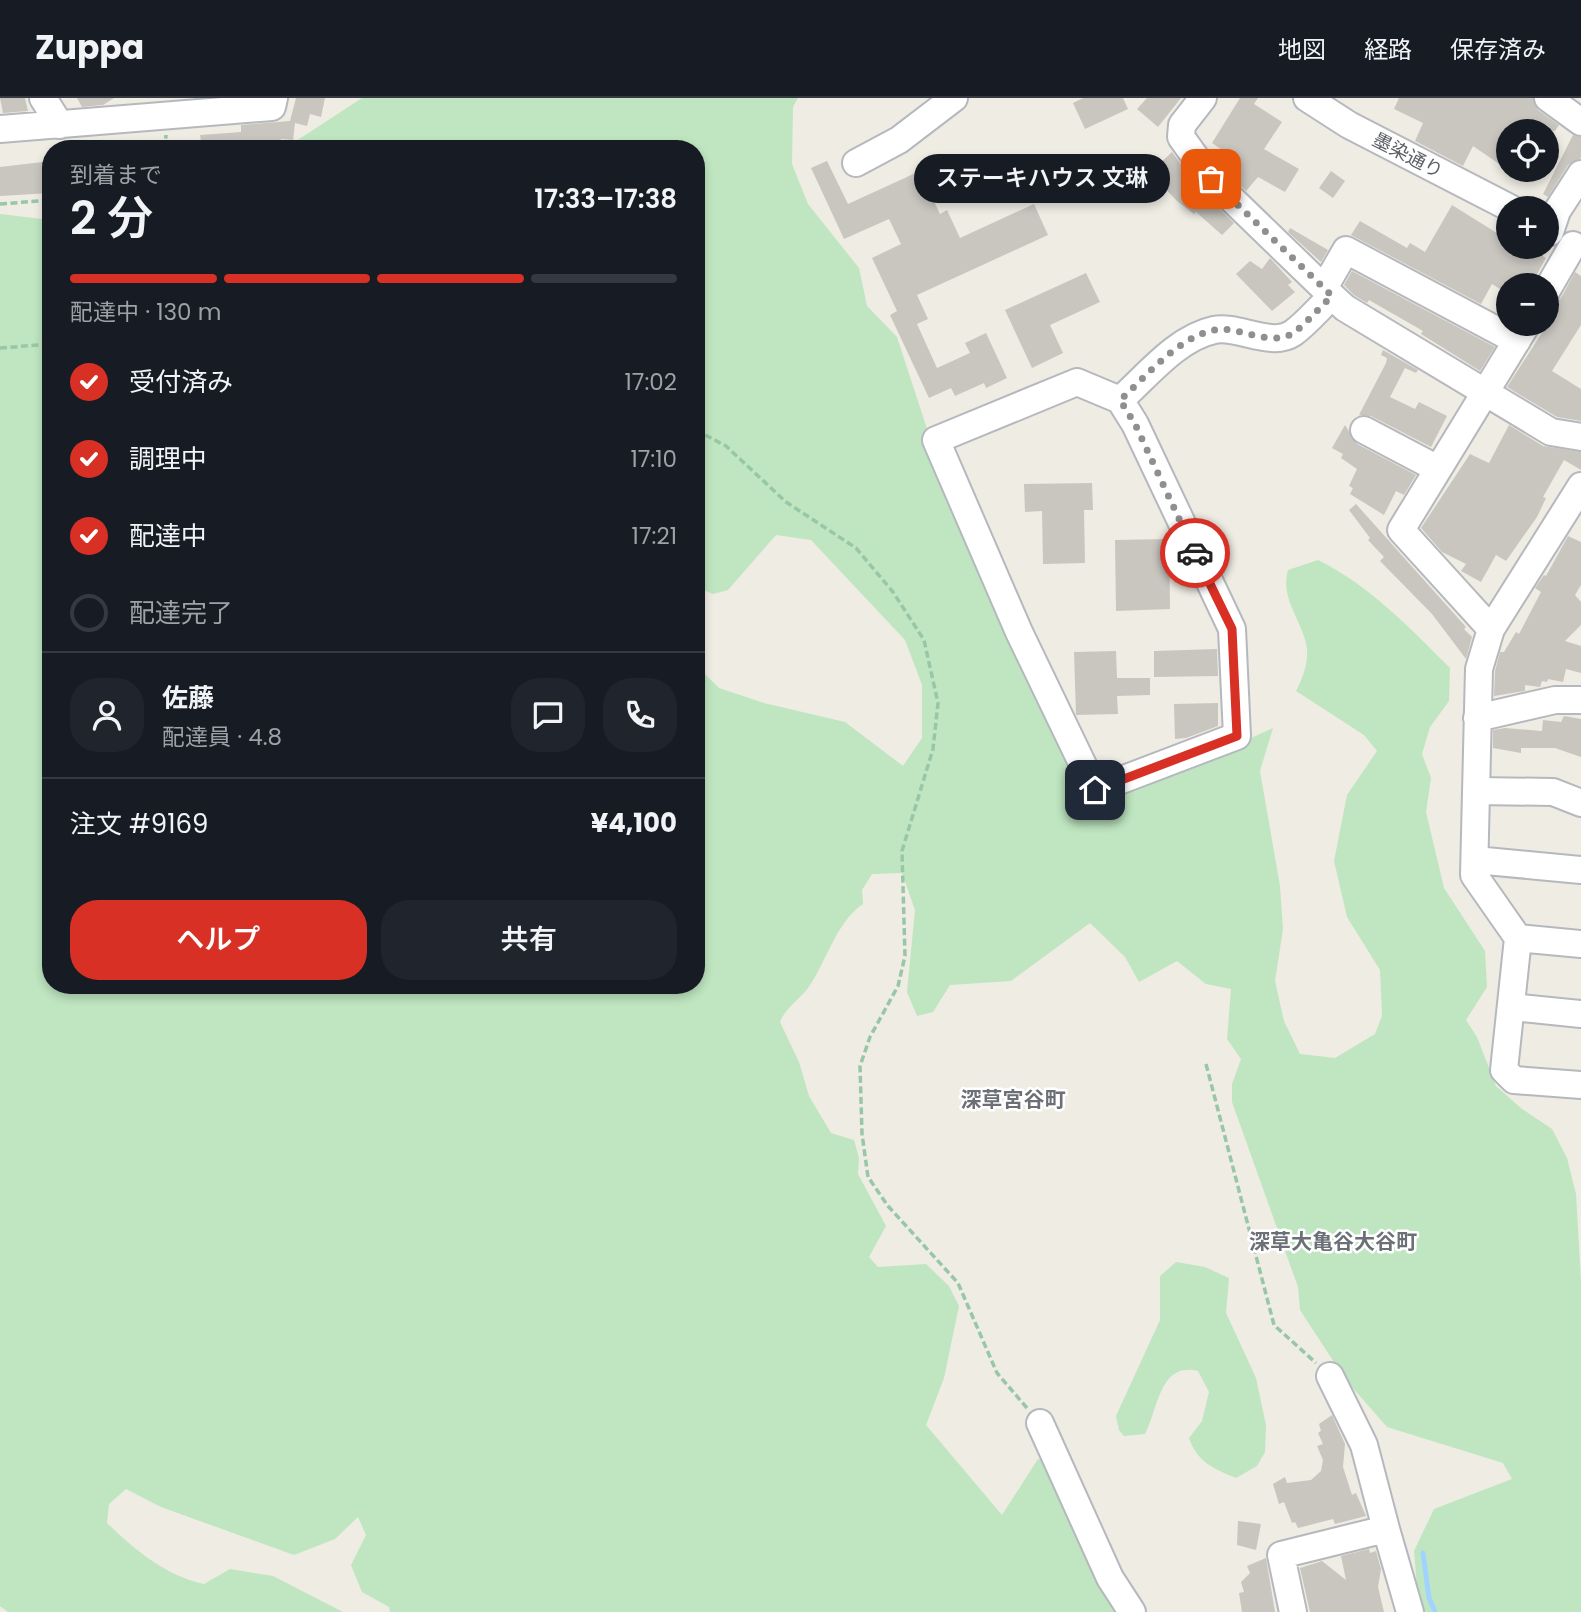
<!DOCTYPE html>
<html lang="ja">
<head>
<meta charset="utf-8">
<style>
  body { margin:0; font-family:Poppins,"Noto Sans JP",sans-serif; background:#20242c; color:#f1f3f6; height:100vh; display:flex; flex-direction:column; font-size:26px; white-space:nowrap }
  * { box-sizing:border-box; margin:0 }
  p { font-size:23px; color:#9ea1a6 }
  .icon { flex:none; width:38px; height:38px; fill:none; stroke:currentColor; stroke-width:2; stroke-linecap:round; stroke-linejoin:round }
  .map { position:relative; flex:1; overflow:hidden }
  .panel { position:absolute; left:42px; top:42px; width:663px; height:854px; display:flex; flex-direction:column; background:#171b24; border-radius:28px; box-shadow:0 4px 10px #0003 }
  .panel>* { flex:none }
  .tools { position:absolute; left:1496px; top:21px; display:grid; gap:14px }
  .tools a { display:grid; place-items:center; width:63px; height:63px; border-radius:50%; background:#171b24; box-shadow:0 4px 10px #0003; font-size:35px }
  .pin { position:absolute; display:grid; place-items:center; width:60px; height:60px; color:#fff; margin:-30px; border-radius:14px; box-shadow:0 4px 10px #0006 }
  .courier { position:absolute; display:grid; place-items:center; width:70px; height:70px; margin:-35px; border:5px solid #d93025; border-radius:50%; background:#fff; color:#222; box-shadow:0 2px 9px #0007 }
  .bubble { position:absolute; height:49px; border-radius:24px; background:#171b24; box-shadow:0 4px 10px #0003; font-size:23px; font-weight:600; line-height:49px; text-align:center }
  .head em { font-style:normal; font-weight:600 }
  .head div { display:flex; flex-direction:column-reverse }
  .head { display:flex; align-items:center; justify-content:space-between; height:119px; padding:0 28px }
  h1 { font-size:46px; font-weight:600; line-height:52px }
  .bar { display:grid; grid-template-columns:repeat(4,1fr); gap:10px 7px; align-content:center; height:84px; padding:0 28px }
  .bar i { height:9px; border-radius:5px; background:#363941 }
  .bar .selected { background:#d93025 }
  .bar p { grid-column:span 4 }
  .line { display:flex; align-items:center; gap:18px; padding:0 28px; border-top:2px solid #363941 }
  .line div { flex:1 }
  .round { display:grid; place-items:center; flex:none; width:74px; height:74px; border-radius:28px; background:#20242c }
  ol { padding:0 28px; list-style:none }
  li { display:flex; align-items:center; gap:21px; height:77px }
  li p { margin-inline-start:auto }
  li .icon { padding:7px; border-radius:50%; background:#d93025; color:#fff; stroke-width:4 }
  li:last-child { color:#9ea1a6 }
  li i { width:38px; height:38px; border:4px solid #363941; border-radius:50% }
  .primary-button { display:flex; gap:14px; margin-top:auto; padding:14px 28px }
  .primary-button a { flex:1; height:80px; border-radius:28px; background:#d93025; color:#fff; font-size:28px; font-weight:600; line-height:80px; text-align:center }
  .primary-button a+a { background:#20242c; color:#f1f3f6 }
  header { display:flex; align-items:center; gap:42px; box-sizing:border-box; height:98px; padding:0 35px; background:#171b24; border-bottom:2px solid #363941 }
  header strong { font-size:33px }
  nav { display:flex; gap:38px; margin-inline-start:auto; font-size:24px }
  .map>svg:first-child { display:block }
  .green { fill:#bfe6c0 }
  .lines { fill:none; stroke-linecap:round; stroke-linejoin:round }
  .stream { stroke:#a2d3ff; stroke-width:5 }
  .building { fill:#c9c6c0 }
  .minor-casing { stroke:#b5b8bd; stroke-width:30 }
  .path { stroke:#98c7a7; stroke-width:3.5; stroke-dasharray:7 3.5; stroke-linecap:butt }
  .minor { stroke:#fff; stroke-width:26 }
  .done { stroke:#8e9090; stroke-width:7; stroke-dasharray:0 12.6 }
  .route { stroke:#d93025; stroke-width:9 }
  .labels { text-anchor:middle; stroke-width:5; stroke-linejoin:round; paint-order:stroke }
  .street-label { font-size:19px; fill:#5b5f64; stroke:#fff }
  .neighbourhood-label { font-size:21px; font-weight:bold; fill:#6c7076; stroke:#fff }
</style>
</head>
<body>
<header>
<strong>Zuppa</strong>
<nav><a>地図</a><a>経路</a><a>保存済み</a></nav>
</header>
<div class="map">
<svg width="1581" height="1514" viewBox="0 0 1581 1514">
  <rect width="100%" height="100%" fill="#eeece3"/>
  <path class="green" d="M362 0H798L793 9 792 66 808 106 859 170 867 208 897 239 930 340 1095 699 1167 678 1273 630 1260 673 1280 788 1283 831 1275 883 1284 923 1300 956 1335 960 1375 936 1382 918 1380 872 1347 819 1334 763 1347 697 1377 653 1364 637 1296 593C1303 580 1310 561 1306 545 1300 520 1280 499 1288 472L1318 462C1370 488 1409 529 1450 570L1449 603 1430 629 1422 656 1431 680 1426 714 1444 790 1485 853 1487 889 1466 922 1477 939 1496 988 1522 1011 1552 1031 1567 1060 1576 1096 1581 1183V1514H1424L1418 1501 1414 1453 1434 1411 1512 1381 1503 1365 1387 1329 1345 1281 1300 1212 1298 1189 1232 1004V986L1241 961 1227 941 1231 891 1206 886 1177 863 1139 884 1125 859 1090 825 1011 883 950 887 933 914 917 918 907 894 915 812 902 775 872 776 862 792 863 806C836 824 827 863 808 890 799 902 786 909 780 924L799 964 809 998 831 1035 854 1042 859 1060 858 1076 886 1128 869 1159 878 1169 926 1166 949 1188 959 1208 944 1280 926 1327 1002 1417 1038 1361 1058 1369 1120 1514H390L389 1509 362 1494 351 1467 366 1437 358 1419 335 1441 294 1457 161 1409 126 1391 109 1406 107 1425C135 1452 166 1478 204 1486L230 1471 273 1478 343 1514H8L0 1508V116L51 122V887H696L697 568 719 590 764 605 845 624 903 668 922 640V587L905 542 811 442 776 437 728 492 713 496 697 489 696 51H284Z
    M1176 1164 1205 1169 1229 1180 1226 1215 1256 1280 1266 1327 1265 1354 1257 1368 1236 1380C1214 1371 1197 1364 1189 1340L1202 1323 1209 1294 1198 1273C1159 1263 1158 1313 1145 1336L1124 1338 1119 1332 1116 1318 1160 1222V1178Z"/>
  <g class="lines">
    <path class="stream" d="M1423 1455 1429 1500 1435 1514"/>
  </g>
  <path class="building" d="M0 0H25L28 13 3 15Z
    M77 0H114L103 7 82 9Z
    M296 0H325L321 19 310 16 307 28 295 25 293 42 281 41 280 50 202 51 200 37 241 34V27L290 23Z
    M1083 0H1123L1128 11 1085 31 1073 5Z
    M1147 0H1181L1158 29 1137 11Z
    M1240 0H1258L1254 6 1282 24 1264 51 1299 71 1285 94 1258 79 1246 93 1228 75 1238 63 1212 45Z
    M1399 0H1533L1538 12 1559 27 1555 33H1528L1519 26 1514 33H1508V72L1473 48 1463 68 1415 43 1423 25 1394 11Z
    M1573 37 1581 39V60L1568 67 1548 99 1543 96Z
    M1172 54 1200 92 1234 125 1222 137 1196 114 1194 116 1177 103 1150 75Z
    M51 63V95L0 98V69Z
    M827 63 848 106 920 73 940 116 947 112 960 140 1034 106 1048 137 917 197 928 221 917 226 937 270 970 255 965 245 986 235 1007 280 986 290 984 285 955 298 951 290 929 300 890 217 897 213 872 160 901 146 889 121 844 141 811 70Z
    M1331 73 1345 83 1333 100 1319 90Z
    M1452 107 1508 142V149H1527L1546 160 1531 187H1508V196L1492 186 1481 206 1351 137 1360 123 1407 150 1410 145 1425 154Z
    M1290 130 1328 152 1321 164 1288 134Z
    M1270 160 1292 184 1288 187 1295 194 1272 213 1236 176 1250 163 1262 171Z
    M1352 173 1495 249 1480 273 1421 236 1423 233 1369 202 1367 205 1354 197 1344 187Z
    M1575 174 1581 178V227L1552 273 1581 291V323L1557 319 1507 289 1547 227V211L1561 200Z
    M1086 175 1100 204 1050 227 1063 255 1032 270 1005 212Z
    M1383 252 1418 272 1416 275 1405 270 1390 299 1415 311 1419 304 1447 318 1431 349 1371 318 1359 317 1386 265 1387 260 1381 257Z
    M1345 327 1357 346 1416 377 1404 397 1396 393 1384 417 1350 396 1353 390 1349 388 1357 371 1341 360 1343 356 1332 350Z
    M1509 327 1543 348 1581 354V372L1564 362 1543 399 1546 400 1537 419 1506 463 1496 457 1481 484 1461 473 1466 466 1442 454 1421 430 1470 356 1489 365Z
    M1092 385 1093 412H1084L1085 465 1043 466 1042 413 1025 414 1024 386Z
    M1356 406 1466 529 1464 531 1472 539 1466 561 1432 516 1380 463 1384 459 1368 442 1370 440 1349 412Z
    M1568 438 1581 444V487L1575 497 1581 504V527L1565 543 1581 548V575L1566 571 1563 584 1548 581 1547 584 1542 583 1540 589 1525 587V593L1494 598 1495 573 1500 554H1504L1516 534 1519 536 1541 494 1535 490 1544 477 1546 478Z
    M1169 441 1170 511 1116 513 1115 442Z
    M1217 551 1218 578 1154 579V553Z
    M1116 553 1117 580H1150V597L1117 598 1118 616 1076 617 1074 554Z
    M1218 605V628L1186 640 1175 641 1174 606Z
    M1564 618 1581 621V659L1555 650H1521V655L1493 650V632L1505 630 1542 633 1543 622 1561 624Z
    M1332 1317 1345 1346 1343 1369 1352 1397 1356 1395 1366 1418 1335 1426 1333 1421 1298 1430 1295 1424 1292 1425 1284 1404 1279 1406 1273 1386 1285 1379 1287 1385 1311 1382 1321 1373 1323 1362 1317 1348 1323 1346 1318 1335 1321 1333 1319 1326Z
    M1238 1423 1261 1426 1256 1452 1237 1447Z
    M1369 1451 1370 1455 1376 1453 1381 1471 1378 1489 1384 1514H1310L1300 1470 1322 1463 1346 1482 1341 1458Z
    M1266 1460 1275 1514H1242L1239 1495 1244 1494 1241 1484 1250 1475 1247 1468Z"/>
  <g class="lines">
    <defs>
      <path id="minor" d="M43 0 60 27
        M1203 0 1182 27 1181 39 1211 81 1332 198 1345 210 1551 334 1581 339
        M1307 0 1349 27 1510 110
        M1548 0 1581 24
        M0 31 272 9 274 0
        M856 65 899 42 954 0
        M1550 134 1557 113 1581 76
        M1324 190 1346 152 1517 243
        M1547 192 1573 147
        M1077 284 1120 302 1135 326 1232 531 1237 638 1095 692 1019 534 936 342Z
        M1120 302C1147 278 1177 240 1214 232 1238 227 1271 250 1293 235 1307 225 1319 210 1332 198
        M1364 332 1438 371
        M1581 388 1491 531 1479 571 1474 777 1518 840 1504 972 1514 982 1581 987
        M1491 531 1401 432 1527 226
        M1477 620 1555 602H1581
        M1476 693 1553 694 1581 705
        M1475 762 1581 772
        M1518 840 1581 846
        M1511 909 1581 916
        M1330 1278 1364 1347 1386 1431
        M1040 1325 1110 1480 1132 1514
        M1293 1514 1281 1457 1386 1431 1410 1514"/>
    </defs>
    <use href="#minor" class="minor-casing"/>
    <path class="path" d="M165 51 166 37
      M0 106 51 102
      M0 250 51 246
      M696 332 726 348 786 404 856 450 893 494 924 542 938 605 933 651 902 753 905 858 898 888 870 939 860 968 862 1036 868 1079 888 1108 958 1185 997 1275 1027 1310
      M1206 966 1274 1227 1316 1265"/>
    <use href="#minor" class="minor"/>
  </g>
  <g class="lines">
    <path class="done" d="M1195 455 1135 326 1120 302C1147 278 1177 240 1214 232 1238 227 1271 250 1293 235 1307 225 1319 210 1332 198L1211 81"/>
    <path class="route" d="M1095 692 1237 638 1232 531 1195 455"/>
  </g>
  <g class="labels">
    <g class="street-label">
      <text transform="translate(1408 57) rotate(27)" y="7">墨染通り</text>
    </g>
    <g class="neighbourhood-label">
      <text x="1013" y="1009">深草宮谷町</text>
      <text x="1333" y="1151">深草大亀谷大谷町</text>
    </g>
  </g>
</svg>
<div class="tools">
<a><svg class="icon" aria-label="locate" viewBox="0 0 24 24"><circle cx="12" cy="12" r="6"/><path d="M12 2v4M12 18v4M2 12h4M18 12h4"/></svg></a>
<a>+</a>
<a>−</a>
</div>
<div class="pin" style="left:1211px;top:81px;background:#ea580c"><svg class="icon" aria-label="bag" viewBox="0 0 24 24"><path d="M5 8h14l-1 12H6zM9 8a3 3 0 0 1 6 0"/></svg></div>
<div class="pin" style="left:1095px;top:692px;background:#1f2937"><svg class="icon" aria-label="home" viewBox="0 0 24 24"><path d="M3 11l9-7 9 7M6 9v11h12V9"/></svg></div>
<div class="courier" style="left:1195px;top:455px"><svg class="icon" aria-label="car" viewBox="0 0 24 24"><path d="M5 17H2v-5l4-1 3-4h7l3 4 3 1v5h-3M9 17h6M6 11h13"/><circle cx="7" cy="17" r="2"/><circle cx="17" cy="17" r="2"/></svg></div>
<div class="bubble" style="left:914px;top:56px;width:256px">ステーキハウス 文琳</div>
<section class="panel">
<div class="head"><div><h1>2 分</h1><p>到着まで</p></div><em>17:33–17:38</em></div>
<div class="bar"><i class="selected"></i><i class="selected"></i><i class="selected"></i><i></i><p>配達中 · 130 m</p></div>
<ol>
<li><svg class="icon" aria-label="check" viewBox="0 0 24 24"><path d="M5 12l5 5 9-10"/></svg>受付済み<p>17:02</p></li>
<li><svg class="icon" aria-label="check" viewBox="0 0 24 24"><path d="M5 12l5 5 9-10"/></svg>調理中<p>17:10</p></li>
<li><svg class="icon" aria-label="check" viewBox="0 0 24 24"><path d="M5 12l5 5 9-10"/></svg>配達中<p>17:21</p></li>
<li><i></i>配達完了</li>
</ol>
<div class="line" style="height:126px"><a class="round"><svg class="icon" aria-label="person" viewBox="0 0 24 24"><circle cx="12" cy="8" r="4"/><path d="M4 21q1-7 8-7t8 7"/></svg></a><div><b>佐藤</b><p>配達員 · 4.8</p></div><a class="round"><svg class="icon" aria-label="chat" viewBox="0 0 24 24"><path d="M4 5h16v11H9l-5 4z"/></svg></a><a class="round"><svg class="icon" aria-label="phone" viewBox="0 0 24 24"><path d="M5 4h4l2 5-3 2q2 4 5 5l2-3 5 2v4C11 20 4 13 5 4z"/></svg></a></div>
<div class="line" style="height:91px"><div>注文 #9169</div><b>¥4,100</b></div>
<div class="primary-button"><a>ヘルプ</a><a>共有</a></div>
</section>
</div>
</body>
</html>
